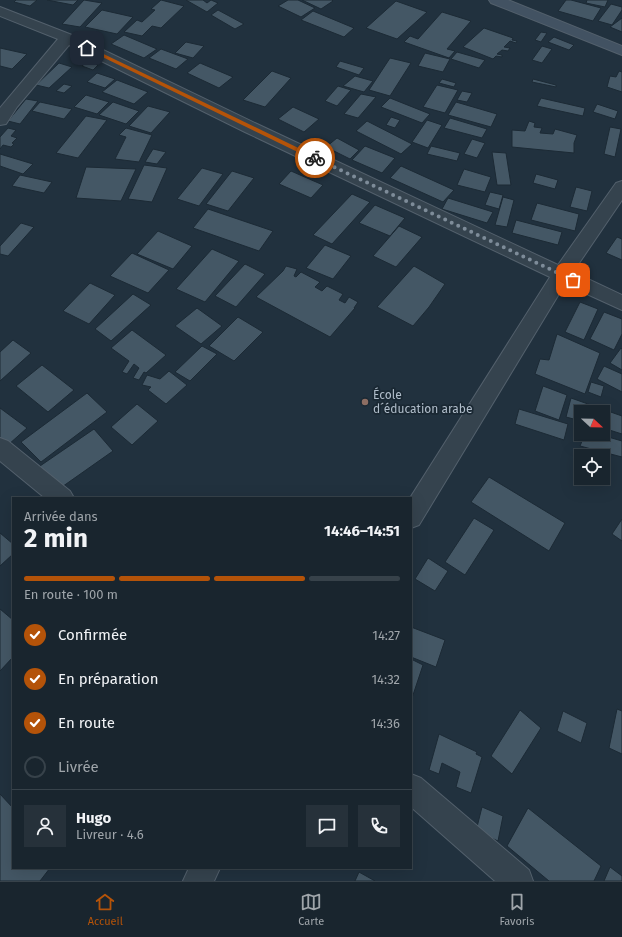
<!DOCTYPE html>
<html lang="fr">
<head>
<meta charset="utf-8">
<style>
  body { margin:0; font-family:"Fira Sans",sans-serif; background:#26313a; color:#f1f3f6; height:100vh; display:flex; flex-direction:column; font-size:15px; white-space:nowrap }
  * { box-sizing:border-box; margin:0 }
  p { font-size:13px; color:#9fa5aa }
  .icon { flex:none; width:22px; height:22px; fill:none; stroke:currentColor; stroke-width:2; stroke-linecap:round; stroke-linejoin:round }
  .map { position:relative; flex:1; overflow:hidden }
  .sheet { position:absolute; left:12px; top:497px; width:400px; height:372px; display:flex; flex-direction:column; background:#19252e; border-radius:0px; box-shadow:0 4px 16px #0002,0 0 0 1px #37424a }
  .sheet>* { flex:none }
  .needle { width:26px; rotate:112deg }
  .buttons { position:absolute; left:574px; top:405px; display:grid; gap:8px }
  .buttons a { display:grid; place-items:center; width:36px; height:36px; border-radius:0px; background:#19252e; box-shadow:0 4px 16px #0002,0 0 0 1px #37424a; font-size:20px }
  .pin { position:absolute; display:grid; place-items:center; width:34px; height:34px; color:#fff; margin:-17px; border-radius:8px; box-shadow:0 2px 6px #0006 }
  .courier { position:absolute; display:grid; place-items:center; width:40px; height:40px; margin:-20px; border:3px solid #b45309; border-radius:50%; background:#fff; color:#222; box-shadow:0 1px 5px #0007 }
  .headline em { font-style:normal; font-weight:700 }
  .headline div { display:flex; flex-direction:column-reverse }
  .headline { display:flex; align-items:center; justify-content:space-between; height:68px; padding:0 12px }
  h1 { font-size:26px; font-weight:700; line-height:30px }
  .bar { display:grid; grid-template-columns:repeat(4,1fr); gap:6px 4px; align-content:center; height:48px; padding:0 12px }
  .bar i { height:5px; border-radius:3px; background:#37424a }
  .bar .selected { background:#b45309 }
  .bar p { grid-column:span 4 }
  .line { display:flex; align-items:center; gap:10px; padding:0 12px; border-top:1px solid #37424a }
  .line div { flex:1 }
  .round { display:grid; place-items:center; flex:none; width:42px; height:42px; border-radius:0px; background:#26313a }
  ol { padding:0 12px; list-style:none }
  li { display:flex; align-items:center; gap:12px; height:44px }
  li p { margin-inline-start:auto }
  li .icon { padding:4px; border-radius:50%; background:#b45309; color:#fff; stroke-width:4 }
  li:last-child { color:#9fa5aa }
  li i { width:22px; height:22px; border:2px solid #37424a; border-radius:50% }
  .tabs { display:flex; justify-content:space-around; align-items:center; height:56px; border-top:1px solid #37424a; background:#19252e; font-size:11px; color:#9fa5aa }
  .tabs a { display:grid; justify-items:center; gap:2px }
  .tabs .selected { color:#b45309 }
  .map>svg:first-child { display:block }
  .building { fill:#445765; stroke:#1c2a35 }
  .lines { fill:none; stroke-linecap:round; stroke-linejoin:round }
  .minor-casing { stroke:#53606c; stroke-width:2 }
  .secondary-casing { stroke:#53606c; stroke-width:2 }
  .minor { fill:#35434e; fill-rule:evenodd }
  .secondary { fill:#425262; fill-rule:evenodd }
  .route { fill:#b45309 }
  .done { stroke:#7e8c99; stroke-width:4; stroke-dasharray:0 7.2 }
  .education-dot { fill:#8d6e63; stroke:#1a2833; stroke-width:1.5 }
  .labels { text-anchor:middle; stroke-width:3.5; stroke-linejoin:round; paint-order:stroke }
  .poi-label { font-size:12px; fill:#b0bdca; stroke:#1a2833; text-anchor:start }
</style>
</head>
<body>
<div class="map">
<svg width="622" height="881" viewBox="0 0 622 881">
  <rect width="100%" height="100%" fill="#21313e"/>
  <path class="building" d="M16 0H37L30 6 14 2Z
    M47 0H78L73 5Z
    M84 0 102 3 80 27 62 24Z
    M161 0 184 6 161 28 152 26 142 36 124 32 137 20 142 22 155 10 151 9Z
    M186 0H203L207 3 211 0 218 3 207 12Z
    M288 0H298L315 8 301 17 278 6Z
    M302 0H332L333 1 321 9Z
    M566 0H571L601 8 593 21 558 11Z
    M587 0H608L605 7 586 3Z
    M396 1 427 12 397 39 366 28Z
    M611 4 622 7V10L612 25 598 21Z
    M102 10 133 17 117 34 85 27Z
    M218 10 244 24 235 29 211 15Z
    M313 11 354 28 344 37 301 20Z
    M442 12 471 21 447 49 455 51 449 58 404 42 410 36 418 39Z
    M622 18V32L610 27Z
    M484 28 513 38 512 40 517 41 516 43 510 41 504 47 510 48 508 51 502 50 497 54 502 55V57L496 56 493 59 463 47Z
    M541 32 547 33 541 42 535 40Z
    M124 35 157 49 144 58 111 44Z
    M554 37 574 45 569 50 548 42Z
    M186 42 204 46 193 58 175 53Z
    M542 46 552 49 542 63 532 60Z
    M0 48 27 54 12 69 0 66Z
    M161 49 188 59 176 69 149 58Z
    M457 52 485 60 479 68 451 59Z
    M425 53 450 59 443 72 418 66Z
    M390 58 411 63 390 96 369 90Z
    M340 61 364 68 359 75 336 67Z
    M87 62 98 65 93 70 82 66Z
    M59 63 72 67 49 88 36 85Z
    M200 63 233 77 219 88 187 73Z
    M272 71 291 78 265 107 243 100Z
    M619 71 622 72V92L607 87 610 76 616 77Z
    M97 73 115 79 105 88 87 82Z
    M355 76 373 81 364 92 343 86Z
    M442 79 456 83 454 87 439 83Z
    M533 79 556 85V87L532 82Z
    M117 80 148 92 134 104 102 92Z
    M64 84 72 86 64 93 56 91Z
    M437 85 458 90 445 113 423 107Z
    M338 86 351 90 337 106 325 101Z
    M462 91 472 93 467 102 457 100Z
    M361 94 376 97 358 118 344 114Z
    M86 95 109 102 97 114 74 107Z
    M390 98 430 114 422 123 381 107Z
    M541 98 585 108 583 116 537 106Z
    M26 99 38 101 20 124 8 121Z
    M40 102 72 109 64 119 32 111Z
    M113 102 139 111 126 124 99 115Z
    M456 102 497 114 491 127 448 115Z
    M597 104 618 111 615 119 593 112Z
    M148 106 170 112 151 133 129 126Z
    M293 107 319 119 304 132 278 119Z
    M86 116 107 120 78 158 56 153Z
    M391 117 400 120 395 128 386 125Z
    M450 118 487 129 482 138 444 128Z
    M427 120 442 125 428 148 412 142Z
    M367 121 412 144 401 154 356 131Z
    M529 121 535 123 534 127 542 128 540 133 553 134 555 129 577 135 574 143V153L512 147V130L525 131Z
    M610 127 621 129 615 157 604 154Z
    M8 128 16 130 11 136 17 138 12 143 14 144 11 147 3 145 0 149V137Z
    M126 128 152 135 139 162 115 159 126 137 119 135Z
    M337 138 359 150 350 159 326 147Z
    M472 139 485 143 477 158 464 154Z
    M365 146 395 158 382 173 352 160Z
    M431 146 460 153 457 161 427 154Z
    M153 149 166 152 157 164 145 162Z
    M492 152 506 153 511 185H497Z
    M0 154 33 164 23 174 0 166Z
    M144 165 167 168 152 202 128 199Z
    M401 166 454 190 443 202 390 178Z
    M86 167 136 169 121 201 76 198Z
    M202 168 223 174 199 206 177 199Z
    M464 169 491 177 485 192 457 185Z
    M232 171 254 178 228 211 206 204Z
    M291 171 323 185 311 198 279 184Z
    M536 174 558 180 555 189 533 183Z
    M20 175 52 182 44 193 12 186Z
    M576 187 592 191 587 211 570 207Z
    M490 192 503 195 499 209 485 205Z
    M352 194 370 202 332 244 313 235Z
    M503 197 514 200 507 227 495 225Z
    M448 198 493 212 487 223 442 209Z
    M537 203 579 214 575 231 531 220Z
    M375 205 405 218 390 236 359 223Z
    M208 209 273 231 259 251 193 228Z
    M516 220 562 232 558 245 512 233Z
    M21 223 34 227 8 256 0 254V246Z
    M399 226 422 237 396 267 373 256Z
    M158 231 192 246 173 269 137 254Z
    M617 237 622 239V260L606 253Z
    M325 245 351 256 333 279 306 268Z
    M212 249 239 261 205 302 176 289Z
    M132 253 169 270 148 293 110 276Z
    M245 264 265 274 236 307 215 296Z
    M286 266 297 269 294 276 296 277 301 272 320 282 315 287 322 291 327 286 343 294 339 300 345 303 349 297 358 302 354 308H355L330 337 256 297 283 271Z
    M414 266 445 284 429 307 413 326 377 307Z
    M90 283 115 295 89 324 63 311Z
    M133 294 151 305 111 341 95 329Z
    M580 302 598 309 584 340 565 332Z
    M197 308 222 326 201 344 175 326Z
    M604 312 622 319V334L614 350 590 339Z
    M238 317 263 332 234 361 209 346Z
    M132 330 166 355 146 373 144 372 139 380 133 378 139 368 134 364 127 374 122 372 129 361 111 348Z
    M557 334 600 353 585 394 535 374 540 359 549 360Z
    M13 340 31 353 0 381V352Z
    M202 346 217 354 190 381 175 372Z
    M621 348 622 349V370L610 363Z
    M42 365 74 390 48 412 16 386Z
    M604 366 622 374V392L597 379Z
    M169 371 187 385 166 404 148 390 151 387 142 385 147 375 160 379Z
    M591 382 604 386 601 397 588 392Z
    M543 386 567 395 559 420 535 411Z
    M87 393 107 412 41 462 21 442Z
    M571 398 622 416V434L603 428V412H581V421L566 417Z
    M137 404 158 421 132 445 111 427Z
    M0 408 27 428 8 445 0 438Z
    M519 409 568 424 564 440 515 424Z
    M94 429 113 451 59 489 40 466Z
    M585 434H598L622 441V457L580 446Z
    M489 477 565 523 549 551 471 502Z
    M474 518 494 530 465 575 445 562Z
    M622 519V541L612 534Z
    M0 533 13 544V554L0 566Z
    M428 558 448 571 435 591 415 579Z
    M0 609 13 620V657L0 671Z
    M411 627 445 640 436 667 411 657Z
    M411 659 423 665 411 701Z
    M617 709 622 711V754L609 748Z
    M520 710 541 728 512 774 491 756Z
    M563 711 587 723 581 743 557 731Z
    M439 734 477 752 476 754 482 757 471 793 456 787 460 772 442 763 439 774 429 770Z
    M0 794 13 808V868H50L40 881H0Z
    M482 807 503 816 498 841 476 831Z
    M528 808 601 866 594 881H549L507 846Z
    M610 867 622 876V881H604Z
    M359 872 375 881H355Z"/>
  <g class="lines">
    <defs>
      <path id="minor" d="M0 7 72 35 257 124 558 265 616 183 622 181V200L573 272 622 295V310L565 284 419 525 411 528 410 498 550 277 245 132 69 45 17 107 6 124 0 125V108L58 39 0 16Z
        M0 438 8 441 70 491 74 498H45L0 461Z
        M411 774 421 778 529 870 533 881H495L411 807Z
        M189 868H220L214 881H183Z"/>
      <path id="secondary" d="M489 0H508L622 46V55L491 3Z"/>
    </defs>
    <use href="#minor" class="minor-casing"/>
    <use href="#secondary" class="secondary-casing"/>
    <use href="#minor" class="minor"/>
    <use href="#secondary" class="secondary"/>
  </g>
  <path class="route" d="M87 46 317 157 318 158 314 160 86 49Z"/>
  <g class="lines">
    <path class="done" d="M315 158 573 280"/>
  </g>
  <circle class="education-dot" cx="365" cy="402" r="4"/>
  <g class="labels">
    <g class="poi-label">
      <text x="373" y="399">École<tspan x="373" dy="14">d´éducation arabe</tspan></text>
    </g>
  </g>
</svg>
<div class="buttons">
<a><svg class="needle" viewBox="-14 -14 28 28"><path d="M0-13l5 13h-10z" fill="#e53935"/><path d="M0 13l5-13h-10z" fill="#9fa5aa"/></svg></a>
<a><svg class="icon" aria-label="locate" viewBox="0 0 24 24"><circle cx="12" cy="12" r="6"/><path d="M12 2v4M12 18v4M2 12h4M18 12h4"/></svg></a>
</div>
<div class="pin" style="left:573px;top:280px;background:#ea580c"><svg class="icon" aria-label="bag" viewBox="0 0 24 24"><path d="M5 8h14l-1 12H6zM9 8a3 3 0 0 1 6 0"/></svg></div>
<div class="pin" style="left:87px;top:48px;background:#1f2937"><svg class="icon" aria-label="home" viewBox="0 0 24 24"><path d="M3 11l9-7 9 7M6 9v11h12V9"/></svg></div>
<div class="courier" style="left:315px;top:158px"><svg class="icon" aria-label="bike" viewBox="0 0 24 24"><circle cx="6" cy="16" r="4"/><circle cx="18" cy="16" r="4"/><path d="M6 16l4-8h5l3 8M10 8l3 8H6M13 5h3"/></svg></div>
<section class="sheet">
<div class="headline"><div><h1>2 min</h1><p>Arrivée dans</p></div><em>14:46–14:51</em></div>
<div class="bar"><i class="selected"></i><i class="selected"></i><i class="selected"></i><i></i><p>En route · 100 m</p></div>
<ol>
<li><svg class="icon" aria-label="check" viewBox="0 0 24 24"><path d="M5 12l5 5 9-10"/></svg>Confirmée<p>14:27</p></li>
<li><svg class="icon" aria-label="check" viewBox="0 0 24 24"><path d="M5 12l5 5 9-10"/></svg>En préparation<p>14:32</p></li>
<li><svg class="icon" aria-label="check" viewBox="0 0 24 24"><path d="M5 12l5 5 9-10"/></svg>En route<p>14:36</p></li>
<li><i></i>Livrée</li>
</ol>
<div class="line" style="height:72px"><a class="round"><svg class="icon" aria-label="person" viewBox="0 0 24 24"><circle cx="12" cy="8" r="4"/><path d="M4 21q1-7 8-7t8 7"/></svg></a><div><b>Hugo</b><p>Livreur · 4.6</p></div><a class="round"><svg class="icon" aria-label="chat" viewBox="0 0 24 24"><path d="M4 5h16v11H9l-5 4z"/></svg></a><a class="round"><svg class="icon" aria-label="phone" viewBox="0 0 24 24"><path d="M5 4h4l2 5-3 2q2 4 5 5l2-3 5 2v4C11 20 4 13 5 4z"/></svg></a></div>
</section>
</div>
<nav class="tabs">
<a class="selected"><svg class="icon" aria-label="home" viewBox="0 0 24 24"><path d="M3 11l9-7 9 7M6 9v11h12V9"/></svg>Accueil</a>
<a><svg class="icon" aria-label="map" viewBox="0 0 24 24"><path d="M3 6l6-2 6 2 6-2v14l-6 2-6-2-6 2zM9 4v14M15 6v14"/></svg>Carte</a>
<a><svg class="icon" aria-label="saved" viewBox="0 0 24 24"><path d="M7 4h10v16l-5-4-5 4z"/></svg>Favoris</a>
</nav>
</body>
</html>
